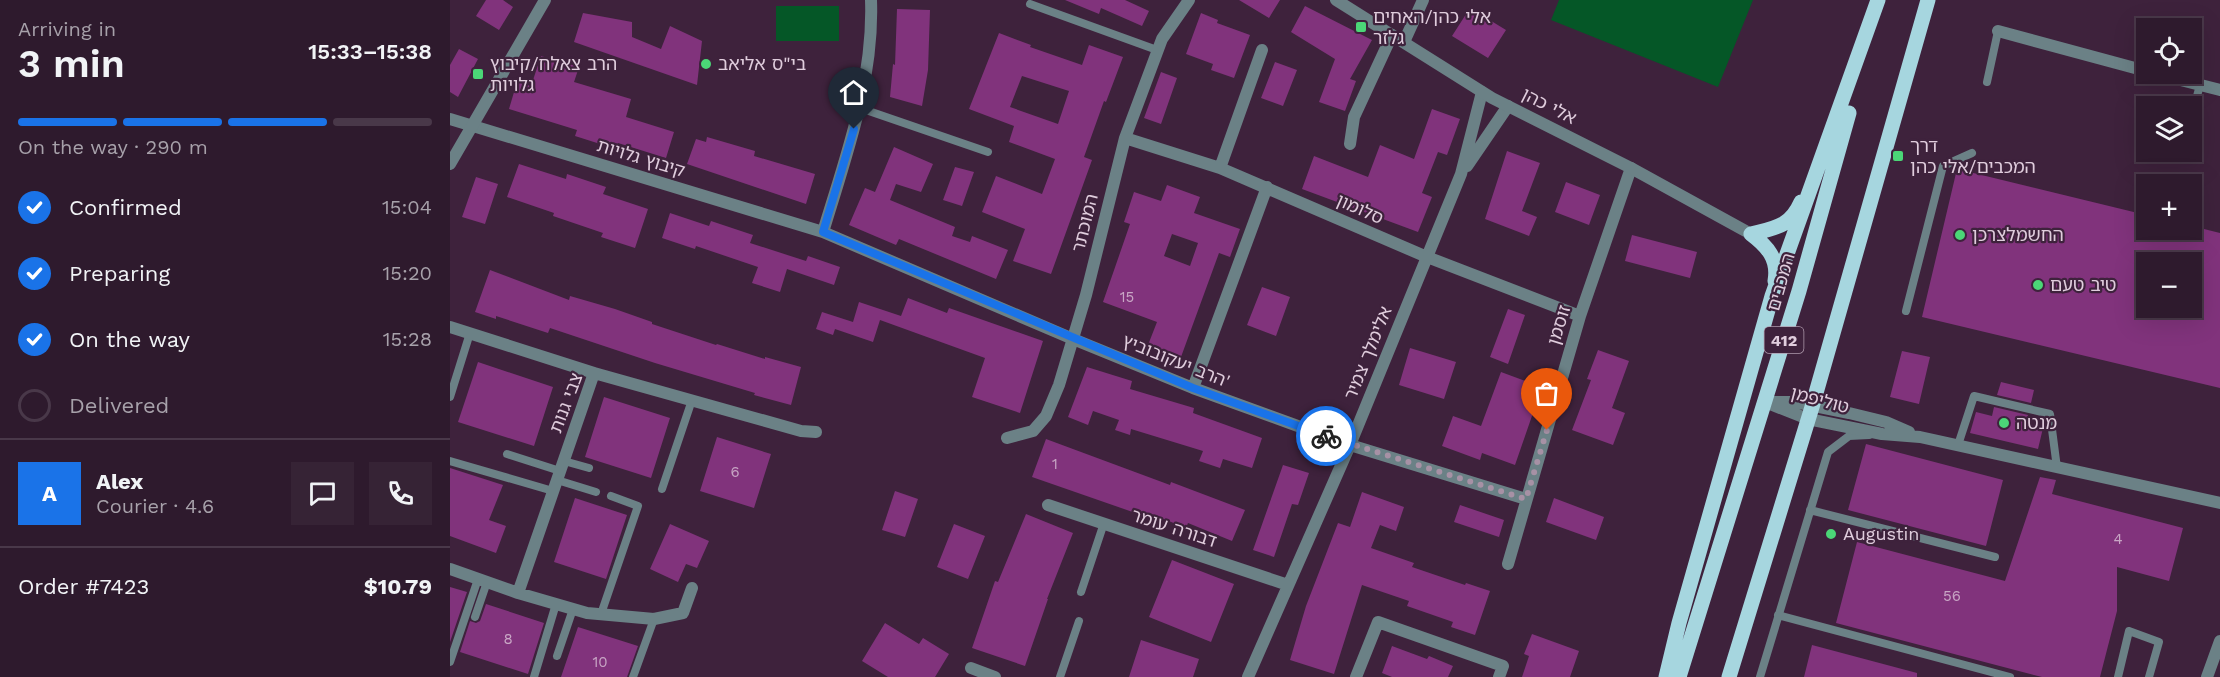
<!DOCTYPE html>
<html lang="en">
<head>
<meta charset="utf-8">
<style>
  body { margin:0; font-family:"Work Sans","Noto Sans Hebrew",sans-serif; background:#362335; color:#f1f3f6; height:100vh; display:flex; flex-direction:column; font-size:22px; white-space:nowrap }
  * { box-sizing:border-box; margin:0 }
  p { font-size:20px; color:#a7a1aa }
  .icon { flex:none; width:33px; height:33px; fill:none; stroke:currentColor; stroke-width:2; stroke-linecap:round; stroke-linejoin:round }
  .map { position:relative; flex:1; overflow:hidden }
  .details { display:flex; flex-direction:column; background:#2e1a2d; width:450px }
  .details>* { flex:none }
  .controls { position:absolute; left:1686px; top:18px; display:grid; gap:12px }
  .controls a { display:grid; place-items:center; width:66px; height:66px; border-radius:0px; background:#2e1a2d; box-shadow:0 6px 24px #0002,0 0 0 2px #493849; font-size:30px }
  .pin { position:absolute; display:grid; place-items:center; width:51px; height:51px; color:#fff; margin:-62px -26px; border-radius:50% 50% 50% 0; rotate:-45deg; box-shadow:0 0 6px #0007 }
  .pin .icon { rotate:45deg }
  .courier { position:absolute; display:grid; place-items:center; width:60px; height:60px; margin:-30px; border:4px solid #1a73e8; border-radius:50%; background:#fff; color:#222; box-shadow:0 2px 8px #0007 }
  .overview em { font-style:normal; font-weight:600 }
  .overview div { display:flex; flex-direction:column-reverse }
  .overview { display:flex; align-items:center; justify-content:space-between; height:102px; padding:0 18px }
  h1 { font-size:39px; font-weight:600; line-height:45px }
  .bar { display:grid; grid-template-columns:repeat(4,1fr); gap:9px 6px; align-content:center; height:72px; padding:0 18px }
  .bar i { height:8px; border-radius:4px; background:#493849 }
  .bar .current { background:#1a73e8 }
  .bar p { grid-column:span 4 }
  .line { display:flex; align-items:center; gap:15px; padding:0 18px; border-top:2px solid #493849 }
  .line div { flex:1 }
  .round { display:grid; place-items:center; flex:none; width:63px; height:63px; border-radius:0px; background:#362335 }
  ol { padding:0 18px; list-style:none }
  li { display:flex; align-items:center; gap:18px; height:66px }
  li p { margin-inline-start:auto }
  li .icon { padding:6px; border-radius:50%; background:#1a73e8; color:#fff; stroke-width:4 }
  li:last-child { color:#a7a1aa }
  li i { width:33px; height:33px; border:3px solid #493849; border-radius:50% }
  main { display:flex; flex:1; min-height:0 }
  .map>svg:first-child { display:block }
  .green { fill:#055727 }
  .building { fill:#81337c; fill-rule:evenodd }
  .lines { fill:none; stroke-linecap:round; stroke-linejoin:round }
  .service { stroke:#6b8186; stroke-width:8 }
  .minor { stroke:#6b8186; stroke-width:12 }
  .tertiary { stroke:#6b8186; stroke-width:12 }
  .primary { stroke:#a6d6df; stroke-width:15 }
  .done { stroke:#a791a5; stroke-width:6; stroke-dasharray:0 10.8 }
  .route { stroke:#1a73e8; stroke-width:8 }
  .poi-dot { fill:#4bd677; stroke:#3e223c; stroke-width:2 }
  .labels { text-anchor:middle; stroke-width:4.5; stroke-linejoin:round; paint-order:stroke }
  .number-label { font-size:15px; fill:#c8a6c5 }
  .shield { fill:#3e223c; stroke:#af9aad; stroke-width:1.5 }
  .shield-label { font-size:16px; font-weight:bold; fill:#e0cddd }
  .poi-label { font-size:18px; fill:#e0cddd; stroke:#3e223c; text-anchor:start }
  .street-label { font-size:18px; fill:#e0cddd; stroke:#3e223c }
</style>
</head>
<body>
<main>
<section class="details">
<div class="overview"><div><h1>3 min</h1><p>Arriving in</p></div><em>15:33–15:38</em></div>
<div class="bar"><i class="current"></i><i class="current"></i><i class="current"></i><i></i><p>On the way · 290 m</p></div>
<ol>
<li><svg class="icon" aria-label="check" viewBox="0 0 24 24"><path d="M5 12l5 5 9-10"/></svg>Confirmed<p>15:04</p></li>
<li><svg class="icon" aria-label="check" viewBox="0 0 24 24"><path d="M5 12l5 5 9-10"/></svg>Preparing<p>15:20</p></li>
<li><svg class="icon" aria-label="check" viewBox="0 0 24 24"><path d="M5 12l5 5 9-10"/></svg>On the way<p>15:28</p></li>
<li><i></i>Delivered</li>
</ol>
<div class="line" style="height:108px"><b class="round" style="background:#1a73e8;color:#fff">A</b><div><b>Alex</b><p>Courier · 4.6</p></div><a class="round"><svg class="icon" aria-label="chat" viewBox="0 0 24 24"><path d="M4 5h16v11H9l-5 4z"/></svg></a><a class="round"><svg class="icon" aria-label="phone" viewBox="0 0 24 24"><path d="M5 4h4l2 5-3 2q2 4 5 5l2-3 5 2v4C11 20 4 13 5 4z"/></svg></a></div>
<div class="line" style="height:78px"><div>Order #7423</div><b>$10.79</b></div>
</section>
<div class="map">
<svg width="1770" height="677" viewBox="0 0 1770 677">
  <rect width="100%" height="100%" fill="#3e223c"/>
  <path class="green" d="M1109 0H1303L1268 87 1101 20Z
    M326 6H389V41H326Z"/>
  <path class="building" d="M36 0H53L63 7 49 30 26 16Z
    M615 0H675L699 11 692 26 651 8 649 14Z
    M789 0H830L819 18Z
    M855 6 922 40 900 79 906 81 895 111 869 102 885 59 841 32Z
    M1020 8 1056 30 1038 58 1002 36Z
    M447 9 480 10 478 70 472 106 440 97 443 64 445 65Z
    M133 13 182 22V37L211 49 220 26 252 41 247 85 124 42Z
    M751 13 768 20 767 23 800 35 784 78 761 70 763 64 736 54Z
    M549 33 581 45 580 47 632 65 639 45 673 57 656 102 654 101 634 157 642 160 601 274 563 261 575 229 532 212 546 176 592 194 605 159 559 142 564 126 519 109ZM572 76 619 91 608 124 560 107Z
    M9 49 28 59 8 97 0 92V65Z
    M91 56 129 67 124 82 181 99 176 117 224 132 216 158 168 143 166 149 125 136 127 130 59 109 67 82 81 86Z
    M825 62 847 70 833 106 811 98Z
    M711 72 727 78 711 124 694 118Z
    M982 109 1010 119 997 155 988 152 972 193 982 197 968 232 852 189 864 156 918 177 930 145 964 159Z
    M257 137 305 151 304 156 365 174 356 204 237 164 246 139 256 142Z
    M444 147 483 164 471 192 446 184 440 200 505 227 502 236 520 242 522 236 558 250 546 279 449 239 446 245 399 225 415 188 425 192Z
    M1057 151 1090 163 1072 211 1087 217 1079 236 1035 219Z
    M69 164 116 179 117 174 156 187 153 194 198 209 185 248 151 237 153 233 103 216 104 213 57 197Z
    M505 167 524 172 512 206 493 200Z
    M1507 169 1696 215V230H1742V226L1770 233V388L1472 317ZM1696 262H1742V308H1696Z
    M26 177 48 184 35 224 12 217Z
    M1116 182 1150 195 1139 225 1105 212Z
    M717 185 750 197 744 213 790 229 780 257 769 253 731 357 698 345 707 322 653 302 680 224 674 222 684 192 711 201ZM722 234 748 243 740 266 714 256Z
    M220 213 259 226 261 221 303 235 300 243 356 261 358 256 390 267 384 285 337 269 330 292 302 283 308 267 246 246 245 249 212 238Z
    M1182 235 1247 252 1240 278 1175 261Z
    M40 270 119 300 120 296 165 309 202 322V324L266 345 267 344 315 359V357L351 367 341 405 304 395 305 393 205 363 100 328 98 333 46 316V319L25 312Z
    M812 287 840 297 826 336 797 325Z
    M458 298 497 313 499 308 593 341 570 413 522 397 535 358 430 320 423 342 385 329 383 335 366 329 372 312 403 322 409 302 451 316Z
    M1058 309 1075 315 1058 364 1040 357Z
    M960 348 1006 362 994 399 949 385Z
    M1148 350 1179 361 1162 408 1175 413 1163 445 1122 430 1141 380 1137 379Z
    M1452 351 1480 357 1469 404 1440 397Z
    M28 362 103 387 84 446 8 422Z
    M637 367 682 381 680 389 744 408 743 413 812 438 802 468 773 459 770 468 749 461 753 451 681 429 680 435 665 430 669 420 643 411 638 425 618 417Z
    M1051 372 1092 387 1065 465 1032 453 1030 460 992 446 1003 416 1031 426Z
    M1551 382 1584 390 1581 403 1547 395Z
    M154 397 220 418 201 478 135 457Z
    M1544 407 1578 415 1576 424 1593 428 1588 449 1520 433 1526 412 1542 416Z
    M267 437 321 454 304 508 250 491Z
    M596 439 720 485 721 482 795 510 782 541 738 523 736 528 699 513 697 517 582 477Z
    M1416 444 1553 480 1536 546 1398 510Z
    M833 465 859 473 848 505 842 504 824 557 803 550Z
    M0 468 53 485 39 520 56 526 46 553 0 536Z
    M1590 477 1606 480 1602 494 1733 528 1719 581 1667 567V611L1650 677H1592L1386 623 1407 542 1555 581Z
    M445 491 468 499 455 537 432 530Z
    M912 492 954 507 946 531 930 525 921 548 964 563 962 567 1015 585 1016 583 1040 591 1025 635 1001 627 1003 622 957 606 959 601 912 585 884 674 840 660 856 606 888 523 900 527Z
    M125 498 177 515 156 579 104 562Z
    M1104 498 1154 517 1146 540 1096 522Z
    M1010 505 1054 520 1049 537 1004 522Z
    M576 514 623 533 597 599H598L575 666 522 648 545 581 548 582Z
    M220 524 259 541 247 568 236 564 228 582 200 569Z
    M504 524 535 536 518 579 487 567Z
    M722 560 784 584 761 642 699 617Z
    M0 587 17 592 0 642Z
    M36 604 94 623 78 674 10 652 20 621 26 623 30 621Z
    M435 623 469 644 473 638 499 654 485 677H438L412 661Z
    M128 627 188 646 177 677H111Z
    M1082 634 1129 651 1120 677H1072L1079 656 1074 654Z
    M691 640 749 659 743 677H679Z
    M1362 645 1467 673V677H1354Z
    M942 646 977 659 979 656 1003 666 998 677H942L932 673Z"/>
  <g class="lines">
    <path class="service" d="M580 4 707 50
      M1537 82 1548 31
      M1744 107 1750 85
      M410 108 538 152
      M1456 311 1493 166 1522 153
      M0 397 20 333
      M1508 445 1524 396 1600 414 1607 468
      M57 454 110 471
      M0 461 103 491
      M114 461 139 468
      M107 480 146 492
      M212 489 242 400
      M1360 510 1545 557
      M631 592 654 523
      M151 614 188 506 161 496
      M1328 615 1560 677
      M25 617 37 582
      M107 656 123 609
      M0 662 28 579
      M84 677 106 604
      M183 677 204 619
      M610 677 629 621
      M1310 677 1378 452 1399 436 1419 435
      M1668 677 1679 631 1709 642 1699 677"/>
    <path class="minor" d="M1548 31 1696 71
      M954 42 973 0
      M1707 74 1770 90
      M0 119 373 232 623 339 743 388 900 445 1076 499
      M675 138 770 168 977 257 1130 316
      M900 144 904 117 942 35
      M1017 166 1058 106
      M770 168 812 50
      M373 232C396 156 424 80 421 0
      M0 327 144 373
      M743 388 817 187
      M557 438 583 431 596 416 609 385 636 295 675 138 712 39 739 0
      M598 505 838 585
      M1058 564 1130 316 1181 168
      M0 569 68 593 137 613 204 619 233 613 242 588
      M68 593 144 373 351 431 366 432
      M521 668 545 677
      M798 677 900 445 1011 174 1032 92
      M906 677 928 622 1053 666 1049 677
      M1757 677 1770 641"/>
    <path class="tertiary" d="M886 0 1042 98 1181 168 1301 234
      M0 164 95 0
      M1315 402 1358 419 1432 434 1470 437 1770 503
      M1322 402H1345L1399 413 1436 422 1459 432"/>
    <path class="primary" d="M1301 234C1325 228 1340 227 1351 202
      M1301 234C1317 246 1329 259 1325 281
      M1216 677 1229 623 1322 296 1428 0
      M1229 677 1349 291 1399 113
      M1279 677 1362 407 1478 0"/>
  </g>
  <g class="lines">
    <path class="done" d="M876 436 1076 499 1097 430"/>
    <path class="route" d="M404 129 373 232 743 388 876 436"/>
  </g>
  <g class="poi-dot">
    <rect x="905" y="21" width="12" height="12" rx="3"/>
    <circle cx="256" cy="64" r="6"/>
    <rect x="22" y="68" width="12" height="12" rx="3"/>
    <rect x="1442" y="150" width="12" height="12" rx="3"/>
    <circle cx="1510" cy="235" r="6"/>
    <circle cx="1588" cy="285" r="6"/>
    <circle cx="1554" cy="423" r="6"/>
    <circle cx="1381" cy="534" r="6"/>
  </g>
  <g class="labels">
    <g class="number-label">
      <text x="677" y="302">15</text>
      <text x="605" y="469">1</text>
      <text x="285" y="477">6</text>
      <text x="1668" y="544">4</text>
      <text x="1502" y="601">56</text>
      <text x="58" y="644">8</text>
      <text x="150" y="667">10</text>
    </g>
    <rect class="shield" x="1314.5" y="327" width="39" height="26" rx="4.5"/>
    <g class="shield-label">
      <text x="1334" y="346">412</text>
    </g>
    <g class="poi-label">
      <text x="923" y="23">אלי כהן/האחים<tspan x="923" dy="21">גלזר</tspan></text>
      <text x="40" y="70">הרב צאלח/קיבוץ<tspan x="40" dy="21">גלויות</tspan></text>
      <text x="268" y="70">בי"ס אליאב</text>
      <text x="1460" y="152">דרך<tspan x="1460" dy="21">המכבים/אלי כהן</tspan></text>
      <text x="1522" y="241">החשמלצרכן</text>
      <text x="1600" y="291">טיב טעם</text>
      <text x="1566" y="429">מנטה</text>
      <text x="1393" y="540">Augustin</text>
    </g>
    <g class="street-label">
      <text transform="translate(1099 106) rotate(27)" y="6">אלי כהן</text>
      <text transform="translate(191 158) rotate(17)" y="6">קיבוץ גלויות</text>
      <text transform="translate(910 209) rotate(24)" y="6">סלומון</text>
      <text transform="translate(635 223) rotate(-76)" y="6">המוכתר</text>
      <text transform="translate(1331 282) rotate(-74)" y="6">המכבים</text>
      <text transform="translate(1109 325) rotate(-73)" y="6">זוסמן</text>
      <text transform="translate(918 353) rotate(-68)" y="6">אלימלך צמיר</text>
      <text transform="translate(726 361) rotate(22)" y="6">הרב יעקובוביץ'</text>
      <text transform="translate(1370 400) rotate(15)" y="6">טוליפמן</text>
      <text transform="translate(116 403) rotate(-69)" y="6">צבי גנות</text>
      <text transform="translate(724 528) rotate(18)" y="6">דבורה עומר</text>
    </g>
  </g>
</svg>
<div class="controls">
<a><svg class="icon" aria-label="locate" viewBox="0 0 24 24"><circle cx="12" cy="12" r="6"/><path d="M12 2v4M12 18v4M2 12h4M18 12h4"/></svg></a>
<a><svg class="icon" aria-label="layers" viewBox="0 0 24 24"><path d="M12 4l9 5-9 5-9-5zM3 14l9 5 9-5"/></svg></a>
<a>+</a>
<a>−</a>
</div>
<div class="pin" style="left:1097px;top:430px;background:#ea580c"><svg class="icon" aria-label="bag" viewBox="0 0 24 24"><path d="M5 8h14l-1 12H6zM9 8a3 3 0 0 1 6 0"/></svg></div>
<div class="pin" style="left:404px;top:129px;background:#1f2937"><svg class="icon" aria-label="home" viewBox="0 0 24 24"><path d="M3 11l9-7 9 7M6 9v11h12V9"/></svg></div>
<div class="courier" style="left:876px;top:436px"><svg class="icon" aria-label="bike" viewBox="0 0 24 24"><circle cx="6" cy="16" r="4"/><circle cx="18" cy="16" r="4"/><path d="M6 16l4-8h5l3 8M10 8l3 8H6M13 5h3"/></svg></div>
</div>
</main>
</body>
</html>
